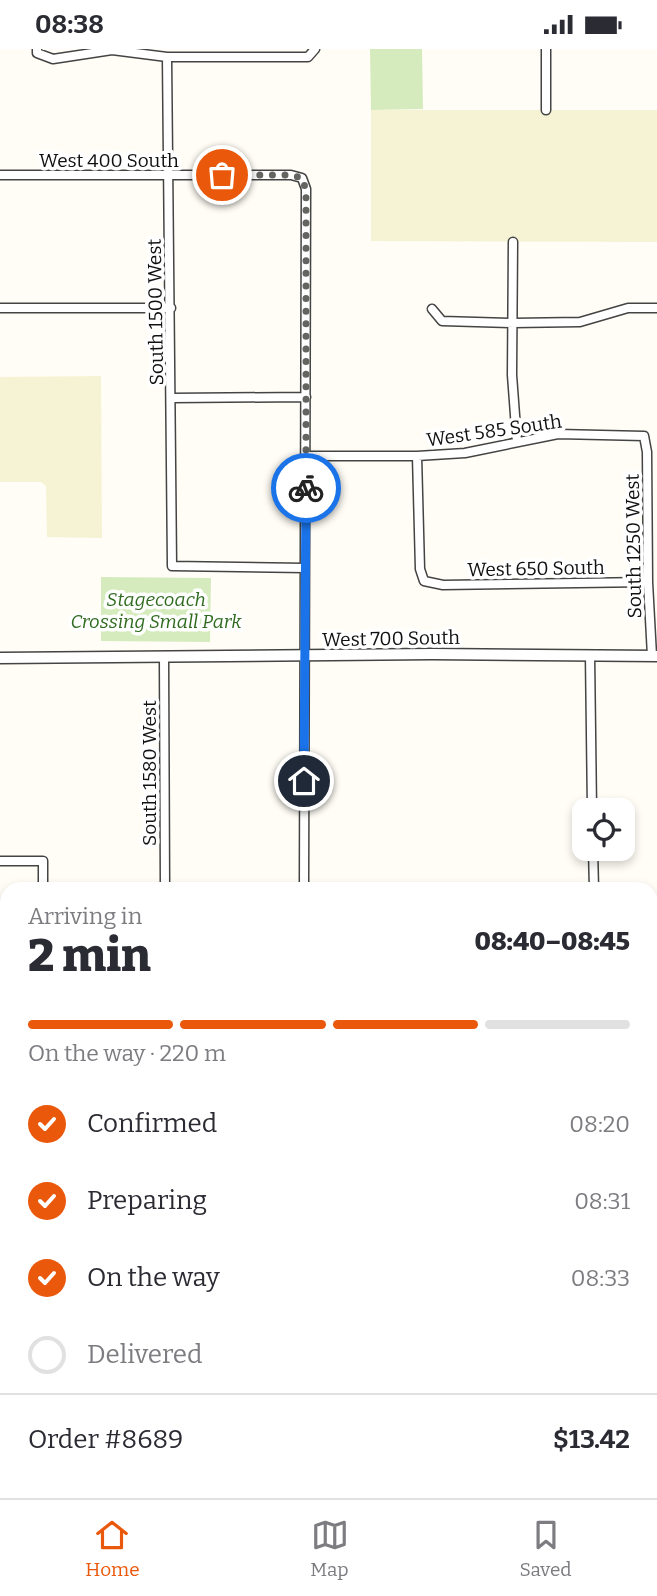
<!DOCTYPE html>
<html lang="en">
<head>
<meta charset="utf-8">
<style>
  body { margin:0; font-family:Bitter,serif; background:#f2f2f3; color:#2b2b33; height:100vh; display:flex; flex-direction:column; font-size:26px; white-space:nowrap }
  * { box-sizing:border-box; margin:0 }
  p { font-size:23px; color:#7c7c81 }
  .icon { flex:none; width:38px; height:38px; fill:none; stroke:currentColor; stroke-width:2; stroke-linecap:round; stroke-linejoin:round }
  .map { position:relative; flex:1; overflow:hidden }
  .sheet { position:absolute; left:0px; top:833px; width:658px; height:616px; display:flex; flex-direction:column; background:#fff; border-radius:21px 21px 0 0; box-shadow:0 4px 10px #0003 }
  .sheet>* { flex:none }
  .tools { position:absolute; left:572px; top:749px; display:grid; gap:14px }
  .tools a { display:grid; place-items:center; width:63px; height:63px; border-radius:14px; background:#fff; box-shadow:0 4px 10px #0003; font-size:35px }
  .pin { position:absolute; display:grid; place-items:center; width:60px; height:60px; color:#fff; margin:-30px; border:4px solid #fff; border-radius:50%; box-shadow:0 2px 7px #0007 }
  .courier { position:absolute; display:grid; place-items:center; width:70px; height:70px; margin:-35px; border:5px solid #1a73e8; border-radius:50%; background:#fff; color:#222; box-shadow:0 2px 9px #0007 }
  .overview em { font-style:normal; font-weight:800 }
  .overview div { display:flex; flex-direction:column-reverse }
  .overview { display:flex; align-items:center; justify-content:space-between; height:119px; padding:0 28px }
  h1 { font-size:46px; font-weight:800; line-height:52px }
  .bar { display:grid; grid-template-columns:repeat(4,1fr); gap:10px 7px; align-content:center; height:84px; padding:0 28px }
  .bar i { height:9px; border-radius:5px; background:#e1e1e2 }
  .bar .on { background:#ea580c }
  .bar p { grid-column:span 4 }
  .line { display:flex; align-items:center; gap:18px; padding:0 28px; border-top:2px solid #e1e1e2 }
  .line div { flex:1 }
  ol { padding:0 28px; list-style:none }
  li { display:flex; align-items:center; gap:21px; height:77px }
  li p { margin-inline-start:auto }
  li .icon { padding:7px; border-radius:50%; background:#ea580c; color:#fff; stroke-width:4 }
  li:last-child { color:#7c7c81 }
  li i { width:38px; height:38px; border:4px solid #e1e1e2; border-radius:50% }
  .status { display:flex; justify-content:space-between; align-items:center; height:49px; padding:0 35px; background:#fff; direction:ltr }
  .status svg { height:19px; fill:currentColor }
  .menu { display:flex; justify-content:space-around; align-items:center; height:98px; border-top:2px solid #e1e1e2; background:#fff; font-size:19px; color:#7c7c81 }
  .menu a { display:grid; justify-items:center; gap:4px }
  .menu .on { color:#ea580c }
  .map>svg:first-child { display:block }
  .farmland { fill:#f6f3d4 }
  .green { fill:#d5ebbd }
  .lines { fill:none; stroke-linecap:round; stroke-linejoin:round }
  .stream { stroke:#3f96cf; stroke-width:2.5 }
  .minor-casing { stroke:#444; stroke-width:11 }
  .tertiary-casing { stroke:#444; stroke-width:13 }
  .trunk-casing { stroke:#222; stroke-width:16 }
  .minor { stroke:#fff; stroke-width:8 }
  .tertiary { stroke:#fff; stroke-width:10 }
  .trunk { stroke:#f7bc64; stroke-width:12 }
  .done { stroke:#646461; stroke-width:7; stroke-dasharray:0 12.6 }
  .route { stroke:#1a73e8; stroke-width:9 }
  .labels { text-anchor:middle; stroke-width:7; stroke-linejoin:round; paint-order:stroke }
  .street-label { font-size:19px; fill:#111; stroke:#fff }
  .park-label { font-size:19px; font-style:italic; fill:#2f6b1f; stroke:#fff }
</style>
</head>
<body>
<div class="status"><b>08:38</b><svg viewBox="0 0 49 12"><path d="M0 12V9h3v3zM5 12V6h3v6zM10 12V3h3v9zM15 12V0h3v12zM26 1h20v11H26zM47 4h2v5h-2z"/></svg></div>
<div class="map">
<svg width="657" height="1449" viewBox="0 0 657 1449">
  <rect width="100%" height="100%" fill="#fffdf5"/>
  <path class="farmland" d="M371 61H657V193L371 192Z
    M101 327 102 489 47 488 46 437 41 433H0V328Z
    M651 1294 657 1295V1449H373V1442H651Z"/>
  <path class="green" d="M370 0H422L423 60 371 61Z
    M101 528 211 529 210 593 101 592Z"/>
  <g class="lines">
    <path class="stream" d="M651 975 657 969
      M90 1449 91 1442"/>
    <defs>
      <path id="minor" d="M37 0V4L53 10 112 1 167 8H308L315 0
        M167 8 172 517 305 519
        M546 61V0
        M0 126H291L302 129 306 140 304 840
        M513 193 512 326 517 393
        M0 259H171
        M432 260 442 272 513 274 580 273 628 259H657
        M172 349 306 348
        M306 407H417L465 404 558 385 644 387 647 403 648 533 652 607
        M417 407 420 520 424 532 443 536 648 533
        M590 606 592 761
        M164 607 165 840
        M593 800 594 840
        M0 812H43V840
        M651 860 657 859
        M0 1078H7
        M0 1330H7"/>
      <path id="tertiary" d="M0 609 432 605 657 607"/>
      <path id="trunk" d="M0 1146H7
        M0 1162H7
        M651 1249 657 1251
        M651 1265 657 1267"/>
    </defs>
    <use href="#minor" class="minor-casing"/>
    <use href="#tertiary" class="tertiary-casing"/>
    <use href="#trunk" class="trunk-casing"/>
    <use href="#minor" class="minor"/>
    <use href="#tertiary" class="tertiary"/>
    <use href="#trunk" class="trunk"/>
  </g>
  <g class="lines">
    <path class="done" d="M222 126H291L302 129 306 141V439"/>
    <path class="route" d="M304 732 306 439"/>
  </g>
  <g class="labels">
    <g class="street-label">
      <text x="109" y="118">West 400 South</text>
      <text transform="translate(155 263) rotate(-91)" y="7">South 1500 West</text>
      <text transform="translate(494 381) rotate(-8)" y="7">West 585 South</text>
      <text transform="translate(633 497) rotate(-91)" y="7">South 1250 West</text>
      <text transform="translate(536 519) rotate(-1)" y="7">West 650 South</text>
      <text transform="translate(391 589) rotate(-1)" y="7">West 700 South</text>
      <text transform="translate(149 724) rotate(-90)" y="7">South 1580 West</text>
    </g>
    <g class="park-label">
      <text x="156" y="557">Stagecoach<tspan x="156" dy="22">Crossing Small Park</tspan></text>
    </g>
  </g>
</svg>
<div class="tools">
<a><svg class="icon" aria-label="locate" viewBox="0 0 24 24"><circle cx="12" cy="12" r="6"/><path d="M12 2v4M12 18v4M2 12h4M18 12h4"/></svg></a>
</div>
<div class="pin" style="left:222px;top:126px;background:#ea580c"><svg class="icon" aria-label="bag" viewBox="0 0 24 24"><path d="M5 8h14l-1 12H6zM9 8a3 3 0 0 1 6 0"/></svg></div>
<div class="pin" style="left:304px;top:732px;background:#1f2937"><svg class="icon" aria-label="home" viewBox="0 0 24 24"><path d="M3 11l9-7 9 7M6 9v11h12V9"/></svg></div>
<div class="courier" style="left:306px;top:439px"><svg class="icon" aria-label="bike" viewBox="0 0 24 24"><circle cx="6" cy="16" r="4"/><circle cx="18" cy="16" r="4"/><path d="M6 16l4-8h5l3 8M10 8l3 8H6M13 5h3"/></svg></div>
<section class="sheet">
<div class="overview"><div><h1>2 min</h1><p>Arriving in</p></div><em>08:40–08:45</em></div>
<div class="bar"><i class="on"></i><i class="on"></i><i class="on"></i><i></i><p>On the way · 220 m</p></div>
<ol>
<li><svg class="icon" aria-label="check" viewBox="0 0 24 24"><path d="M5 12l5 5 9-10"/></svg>Confirmed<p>08:20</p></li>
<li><svg class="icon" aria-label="check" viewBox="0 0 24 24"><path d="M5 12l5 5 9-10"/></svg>Preparing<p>08:31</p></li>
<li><svg class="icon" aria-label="check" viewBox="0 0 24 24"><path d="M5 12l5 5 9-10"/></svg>On the way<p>08:33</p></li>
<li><i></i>Delivered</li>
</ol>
<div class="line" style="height:91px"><div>Order #8689</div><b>$13.42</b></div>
</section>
</div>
<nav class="menu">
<a class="on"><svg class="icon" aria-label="home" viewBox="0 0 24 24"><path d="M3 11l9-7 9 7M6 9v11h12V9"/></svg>Home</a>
<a><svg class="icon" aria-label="map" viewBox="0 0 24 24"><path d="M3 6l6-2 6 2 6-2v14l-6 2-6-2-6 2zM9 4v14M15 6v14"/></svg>Map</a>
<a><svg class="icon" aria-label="saved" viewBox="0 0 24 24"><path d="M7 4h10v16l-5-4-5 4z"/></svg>Saved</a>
</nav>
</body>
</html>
